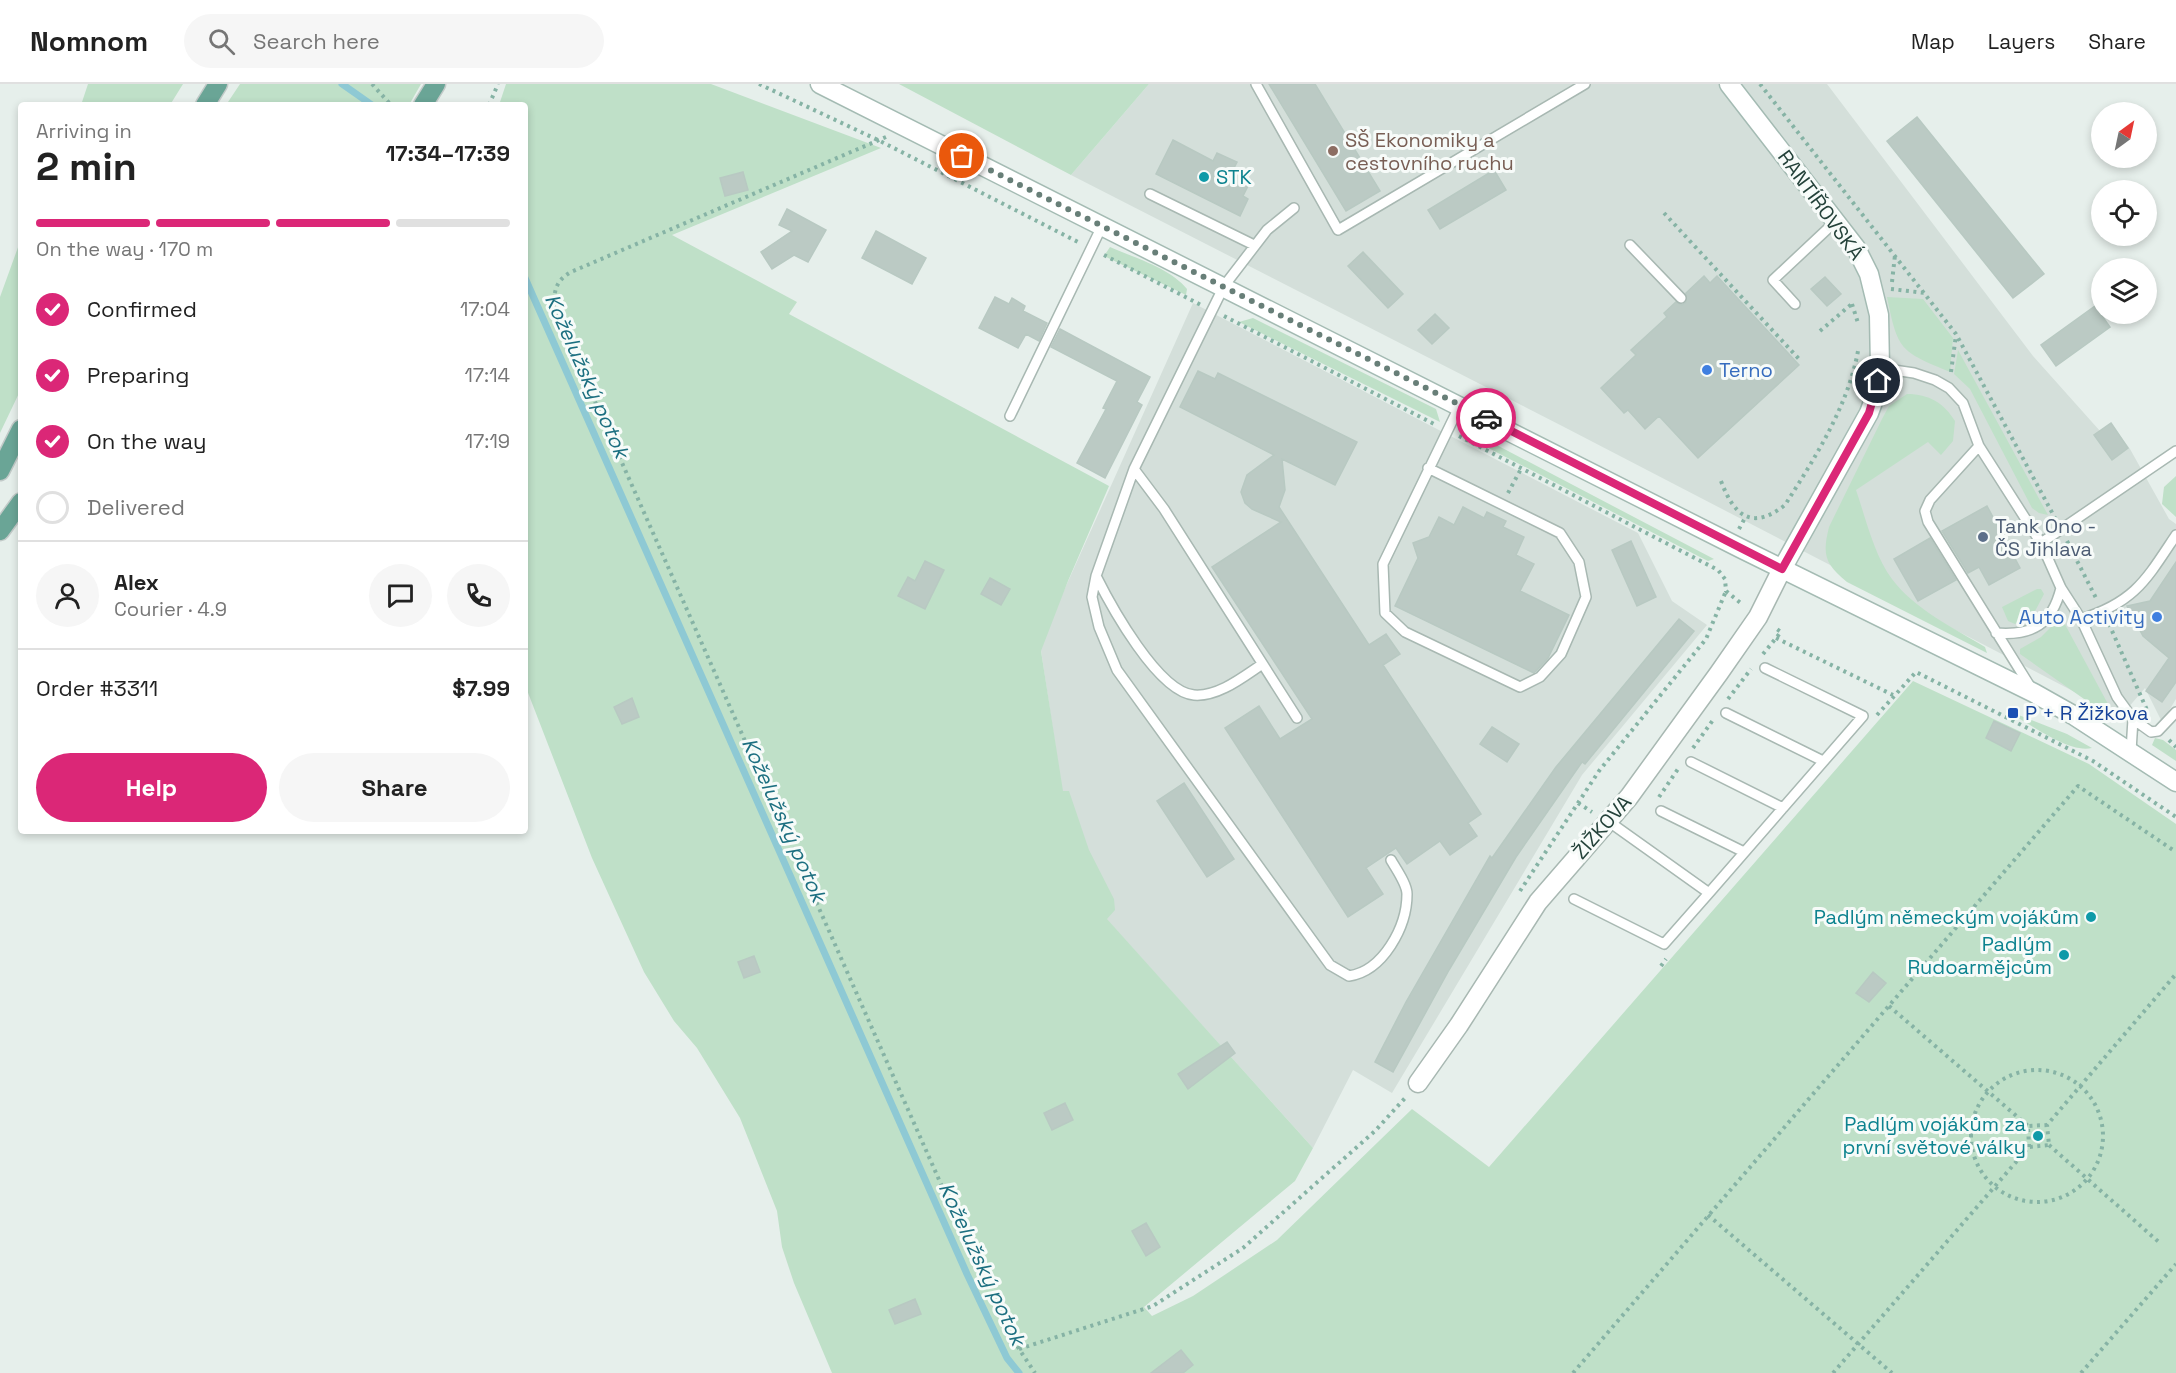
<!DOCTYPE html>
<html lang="en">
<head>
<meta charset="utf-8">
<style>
  body { margin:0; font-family:"Space Grotesk",sans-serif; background:#f6f6f6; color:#222; height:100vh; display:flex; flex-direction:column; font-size:22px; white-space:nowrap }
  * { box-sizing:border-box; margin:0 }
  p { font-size:20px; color:#767676 }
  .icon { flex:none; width:33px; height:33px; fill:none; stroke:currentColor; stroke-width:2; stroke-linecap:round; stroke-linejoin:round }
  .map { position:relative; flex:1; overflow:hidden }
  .drawer { position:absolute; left:18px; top:18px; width:510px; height:732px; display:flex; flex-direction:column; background:#fff; border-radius:6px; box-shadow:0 3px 9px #0003 }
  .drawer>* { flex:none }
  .needle { width:39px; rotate:33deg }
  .tools { position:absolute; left:2091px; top:18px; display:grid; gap:12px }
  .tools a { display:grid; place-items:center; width:66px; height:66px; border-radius:50%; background:#fff; box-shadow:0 3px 9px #0003; font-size:30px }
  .pin { position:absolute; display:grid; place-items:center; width:51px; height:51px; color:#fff; margin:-26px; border:3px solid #fff; border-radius:50%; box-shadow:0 2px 6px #0007 }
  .courier { position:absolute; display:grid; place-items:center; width:60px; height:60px; margin:-30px; border:4px solid #db2777; border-radius:50%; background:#fff; color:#222; box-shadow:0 2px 8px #0007 }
  .headline em { font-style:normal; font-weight:600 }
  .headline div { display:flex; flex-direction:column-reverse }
  .headline { display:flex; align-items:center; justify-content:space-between; height:102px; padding:0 18px }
  h1 { font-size:39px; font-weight:600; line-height:45px }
  .bar { display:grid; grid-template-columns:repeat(4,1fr); gap:9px 6px; align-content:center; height:72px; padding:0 18px }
  .bar i { height:8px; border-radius:4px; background:#e0e0e0 }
  .bar .current { background:#db2777 }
  .bar p { grid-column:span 4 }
  .line { display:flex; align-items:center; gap:15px; padding:0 18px; border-top:2px solid #e0e0e0 }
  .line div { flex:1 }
  .round { display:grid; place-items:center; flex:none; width:63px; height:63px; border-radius:32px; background:#f6f6f6 }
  ol { padding:0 18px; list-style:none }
  li { display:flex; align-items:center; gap:18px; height:66px }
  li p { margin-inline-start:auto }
  li .icon { padding:6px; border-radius:50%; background:#db2777; color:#fff; stroke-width:4 }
  li:last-child { color:#767676 }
  li i { width:33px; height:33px; border:3px solid #e0e0e0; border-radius:50% }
  .button { display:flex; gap:12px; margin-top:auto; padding:12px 18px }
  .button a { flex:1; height:69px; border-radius:36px; background:#db2777; color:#fff; font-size:24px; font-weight:600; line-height:69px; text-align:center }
  .button a+a { background:#f6f6f6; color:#222 }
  header { display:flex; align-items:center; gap:36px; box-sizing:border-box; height:84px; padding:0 30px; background:#fff; border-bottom:2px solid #e0e0e0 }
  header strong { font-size:28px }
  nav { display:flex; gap:33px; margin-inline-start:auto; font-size:21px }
  .search { width:420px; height:54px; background:#f6f6f6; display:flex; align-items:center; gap:15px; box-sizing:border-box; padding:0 21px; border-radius:33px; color:#767676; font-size:22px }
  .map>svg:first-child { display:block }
  .built { fill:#d4dfda }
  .green { fill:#bfe0c8 }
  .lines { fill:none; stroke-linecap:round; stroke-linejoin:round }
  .stream { stroke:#8ec9d4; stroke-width:7 }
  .building { fill:#bbcac4; stroke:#b8c9c2; stroke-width:1.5 }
  .lane-casing { stroke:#a8b8b2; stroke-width:12 }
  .street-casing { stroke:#a8b8b2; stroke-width:21 }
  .secondary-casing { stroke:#a4bbb3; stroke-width:21 }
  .primary-casing { stroke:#c2cac8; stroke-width:21 }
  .path { stroke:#86b3a5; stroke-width:4; stroke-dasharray:3 4.5; stroke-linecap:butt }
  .lane { stroke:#fff; stroke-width:9 }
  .street { stroke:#fff; stroke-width:18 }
  .secondary { stroke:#fff; stroke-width:18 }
  .primary { stroke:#6aa596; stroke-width:18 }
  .done { stroke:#687f78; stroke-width:6; stroke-dasharray:0 10.8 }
  .route { stroke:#db2777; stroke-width:8 }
  .education-dot { fill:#8d6e63; stroke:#f7fbf9; stroke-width:2 }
  .culture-dot { fill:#0f9aa8; stroke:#f7fbf9; stroke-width:2 }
  .shop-dot { fill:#3f7fe0; stroke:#f7fbf9; stroke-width:2 }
  .service-dot { fill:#5c6f8a; stroke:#f7fbf9; stroke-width:2 }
  .transit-dot { fill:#1a4fb4; stroke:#f7fbf9; stroke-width:2 }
  .labels { text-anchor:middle; stroke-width:6; stroke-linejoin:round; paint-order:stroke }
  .education-label { font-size:20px; fill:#785e54; stroke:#f7fbf9; text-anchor:start }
  .culture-label { font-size:20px; fill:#0d838f; stroke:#f7fbf9; text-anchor:end }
  .street-label { font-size:20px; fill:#24423a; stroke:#f7fbf9 }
  .shop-label { font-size:20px; fill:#366cbe; stroke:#f7fbf9; text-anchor:start }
  .service-label { font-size:20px; fill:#4e5e75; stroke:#f7fbf9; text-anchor:start }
  .transit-label { font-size:20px; fill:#164399; stroke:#f7fbf9; text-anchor:start }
  .water-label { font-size:21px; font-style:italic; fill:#1c6f80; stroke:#f7fbf9 }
</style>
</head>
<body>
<header>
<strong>Nomnom</strong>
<div class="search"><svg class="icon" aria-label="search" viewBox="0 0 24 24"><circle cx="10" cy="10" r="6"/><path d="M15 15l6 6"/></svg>Search here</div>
<nav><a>Map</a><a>Layers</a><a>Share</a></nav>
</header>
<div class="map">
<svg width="2176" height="1289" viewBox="0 0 2176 1289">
  <rect width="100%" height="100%" fill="#e6efeb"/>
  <path class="built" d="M1149 0H1827L2033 272 2100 347 2111 339 2130 365 2169 435 2176 440V615L2162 638 2145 604 2121 632 1566 344 1071 91Z
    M1193 219 1638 449 1672 517 1707 541 1582 691 1392 1009 1353 986 1313 1064 1092 819 1075 792 1040 560Z"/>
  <path class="green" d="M88 0H183L170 21H81Z
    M240 0H421L409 21H226Z
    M506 0H711L881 64 672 151 797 218 789 230 1109 402 1068 497 1041 567 1063 707H1069L1089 766 1114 815 1115 826 1107 835 1313 1064 1295 1097 1144 1223 1152 1232 1193 1212 1277 1156 1412 1025 1489 1083 1913 597 2089 680 2176 740V1289H832L794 1199 782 1163 777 1127 740 1034 697 964 674 937 644 888 592 774 525 601V21H499Z
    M899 0H1149L1071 91Z
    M21 155V305L0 349V213Z
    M1110 163C1135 174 1170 184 1187 205L1186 211 1104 172Z
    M1887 213 1923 215 1953 254 1950 288C1900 267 1898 267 1887 213Z
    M1253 234 1436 325 1440 338 1239 238Z
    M1958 266 2048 431 2039 429 2032 424 1970 305 1954 290Z
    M1907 310C1929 310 1944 319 1955 337L1953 357 1941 371 1928 358 1856 406C1866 435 1874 471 1892 495 1913 524 1955 545 1985 563L1987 569 1847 498C1825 480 1822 471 1829 443L1882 335 1889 322Z
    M1472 349 1489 357 1714 475 1708 477 1700 473 1467 353Z
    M2176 392V433L2162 420 2164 403Z
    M2037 505H2041L2044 510 2032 533 2015 540 2008 537 2002 523Z
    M2061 533 2115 633 2114 636 2020 570V565L2041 553Z
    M2016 630 2067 650 2092 664C2069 669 2037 644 2016 633Z
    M2155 654 2163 656 2176 666V677L2152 661Z"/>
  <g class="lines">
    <path class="stream" d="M342 0 372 21
      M525 194 967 1190 1007 1274 1019 1289"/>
  </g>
  <path class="building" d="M1269 0H1315L1380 107 1346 127Z
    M1917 33 2044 190 2013 214 1887 57Z
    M1173 56 1213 77 1217 69 1237 78 1233 86 1251 96 1243 112 1248 115 1240 132 1156 90Z
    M1494 86 1506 106 1440 145 1428 126Z
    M743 88 748 106 725 112 720 94Z
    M787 125 826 146 808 178 794 171 772 185 761 168 792 147 779 141Z
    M876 147 926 174 912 200 862 174Z
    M1363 168 1403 210 1388 224 1348 182Z
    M1704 192 1710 199 1717 192 1799 281 1698 374 1659 332 1645 345 1628 326 1624 329 1601 304 1636 271 1631 266 1667 233 1664 229 1676 218 1682 221 1686 218V209Z
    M1825 193 1841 210 1827 222 1811 205Z
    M995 213 1009 220 1012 214 1025 222 1023 227 1047 239 1039 257 1026 250 1018 264 979 244Z
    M2095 222 2110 243 2056 282 2041 261Z
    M1435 230 1449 244 1432 260 1418 246Z
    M1060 245 1150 293 1137 318 1142 321 1105 394 1077 379 1106 325 1103 324 1117 297 1051 263Z
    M1198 287 1215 295 1218 289 1357 358 1335 401 1282 375 1285 406 1279 423 1369 561 1386 550 1400 570 1383 581 1481 730 1468 739 1477 752 1450 771 1440 757 1407 780 1396 764 1366 784 1383 810 1348 833 1225 644 1259 622 1280 655 1312 635 1212 483 1281 438 1252 425 1245 419 1241 408 1247 391 1274 371 1180 323Z
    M2111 339 2128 364 2112 376 2094 351Z
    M1987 422 2020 484 1989 501 1979 483 1968 489 1942 447Z
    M1463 423 1484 434 1487 428 1506 437 1503 443 1524 453 1516 471 1534 480 1520 507 1569 531 1548 574 1534 589 1395 522 1418 474 1413 459 1429 453 1439 433 1454 441Z
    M1930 454 1956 496 1918 517 1894 475Z
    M1631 457 1656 513 1637 522 1612 466Z
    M925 477 944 486 925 525 898 512 908 493 915 497Z
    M2176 478V598L2162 618 2146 607 2169 574 2143 552 2127 522 2150 517Z
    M990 494 1010 505 1001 521 981 510Z
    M1679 535 1694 547 1585 680 1582 678 1516 773 1449 886 1393 988 1375 978 1406 918 1490 772 1492 774 1556 683Z
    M632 614 639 633 622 640 614 623Z
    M1994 637 2020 649 2011 667 1986 654Z
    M1492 643 1519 660 1507 678 1480 660Z
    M1184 699 1234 775 1207 793 1157 717Z
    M754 872 760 888 744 894 738 878Z
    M1873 888 1886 899 1869 918 1856 909Z
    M1227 958 1235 969 1188 1005 1178 990Z
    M1065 1019 1073 1036 1052 1046 1044 1029Z
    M1146 1139 1160 1163 1146 1172 1132 1147Z
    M915 1215 921 1230 895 1240 889 1226Z
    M1181 1266 1193 1281 1183 1289H1151Z"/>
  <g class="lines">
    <defs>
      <path id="lane" d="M1256 0 1338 146 1585 0
        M1150 110 1254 161
        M1294 124 1267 146 1224 202 1134 385 1096 492 1092 513 1099 543 1117 586 1330 881 1349 892C1383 887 1407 843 1407 810 1407 800 1396 785 1391 776
        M1630 161 1681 214
        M1795 220 1773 196 1837 136
        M1880 284 1914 289 1935 296 1949 304 1963 319 1979 362 2041 459 2061 504 2081 535 2117 613 2133 635 2131 667
        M1010 332 1102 142
        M1979 362 1930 416 1925 427 1928 438 2031 604
        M1428 384 1560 449 1579 478 1586 513 1561 570 1540 593 1520 603 1405 548 1385 529 1383 480 1460 321
        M1134 385 1164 425 1297 634
        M2041 459 2176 367
        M1096 492C1111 522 1158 608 1194 611 1218 613 1243 593 1261 581
        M2081 535C2135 518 2146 496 2176 451
        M1996 549C2033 552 2052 540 2061 504
        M1726 629 1823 677
        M2133 635 2151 648 2158 647 2176 628
        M1691 678 1783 724
        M1661 727 1744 768
        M1709 809 1863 632 1765 584
        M1574 815 1664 860 1709 809 1608 737"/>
      <path id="street" d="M1418 999 1459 941 1538 818 1629 713 1719 589 1758 533 1782 485"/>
      <path id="secondary" d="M820 0 1742 465 2034 609 2073 631 2176 698
        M1729 0 1856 164 1869 190 1879 231 1880 284 1876 310 1869 329 1782 485"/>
      <path id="primary" d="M205 21 218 0
        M423 21 436 0
        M0 387 21 345
        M0 447 21 418"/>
    </defs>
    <use href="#lane" class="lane-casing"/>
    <use href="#street" class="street-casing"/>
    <use href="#secondary" class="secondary-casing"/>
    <use href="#primary" class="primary-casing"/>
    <path class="path" d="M372 0 391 21
      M759 0 880 57 1078 158
      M1760 0 1956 250 2055 434
      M489 21 498 0
      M886 53 571 188C555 197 554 207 554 225L990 1211 1019 1265 1035 1289
      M1664 129 1799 275
      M1104 171 1201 221
      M1892 198 1895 171
      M1891 205 1925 209
      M1852 220 1858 239
      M1224 232 1436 341
      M1820 247 1854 218
      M1951 288 1956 251
      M1459 352 1718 486 1725 495 1726 507 1743 521
      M1721 397C1734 432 1752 447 1785 421 1815 374 1848 322 1858 267
      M1508 409 1522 383
      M1739 445 1746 432
      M2067 457 2096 514
      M2109 540 2147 626
      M1776 554 1893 611
      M1763 570 1781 548 1774 543
      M1728 615 1751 585
      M1877 631 1916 588 2093 677 2176 733
      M2169 656 2176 663
      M1693 664 1713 636
      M1659 713 1678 685
      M1578 719 1592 728
      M1520 807 1599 687 1706 555 1726 507
      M1661 882 1666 875
      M1889 922 2028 1042
      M1971 1052a66 66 0 1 1 132 0a66 66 0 1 1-132 0Z
      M2049 1061 2161 1160
      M2029 1063 2028 1042 2047 1041
      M1708 1131 1892 1289
      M1019 1265 1153 1222 1243 1164 1375 1047 1406 1013
      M1573 1289 2078 702 2176 768
      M1833 1289 2029 1063 2049 1061 2047 1041 2176 890
      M2081 1289 2176 1180"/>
    <use href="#lane" class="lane"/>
    <use href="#street" class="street"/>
    <use href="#secondary" class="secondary"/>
    <use href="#primary" class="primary"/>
  </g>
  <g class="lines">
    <path class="done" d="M962 72 1486 334"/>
    <path class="route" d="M1486 334 1782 485 1869 329 1878 297"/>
  </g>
  <circle class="education-dot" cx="1333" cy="67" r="6"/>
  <g class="culture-dot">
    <circle cx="1204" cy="93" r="6"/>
    <circle cx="2091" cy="833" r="6"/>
    <circle cx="2064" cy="871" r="6"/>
    <circle cx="2038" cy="1052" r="6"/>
  </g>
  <g class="shop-dot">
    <circle cx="1707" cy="286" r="6"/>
    <circle cx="2157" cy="533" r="6"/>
  </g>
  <circle class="service-dot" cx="1983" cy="453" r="6"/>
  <rect class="transit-dot" x="2007" y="623" width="12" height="12" rx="3"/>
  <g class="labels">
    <g class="education-label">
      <text x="1345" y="63">SŠ Ekonomiky a<tspan x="1345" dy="23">cestovního ruchu</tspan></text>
    </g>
    <g class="culture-label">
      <text x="1216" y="100" text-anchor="start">STK</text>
      <text x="2079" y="840">Padlým německým vojákům</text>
      <text x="2052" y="867">Padlým<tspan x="2052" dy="23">Rudoarmějcům</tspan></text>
      <text x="2026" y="1047">Padlým vojákům za<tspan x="2026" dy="23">první světové války</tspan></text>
    </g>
    <g class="street-label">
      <text transform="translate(1821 121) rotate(54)" y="7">RANTÍŘOVSKÁ</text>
      <text transform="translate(1602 743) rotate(-49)" y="7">ŽIŽKOVA</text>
    </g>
    <g class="shop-label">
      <text x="1719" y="293">Terno</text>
      <text x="2145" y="540" text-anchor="end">Auto Activity</text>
    </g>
    <g class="service-label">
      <text x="1995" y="449">Tank Ono -<tspan x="1995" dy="23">ČS Jihlava</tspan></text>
    </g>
    <g class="transit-label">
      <text x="2025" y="636">P + R Žižkova</text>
    </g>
    <g class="water-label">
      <text transform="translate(587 292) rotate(66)" y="7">Koželužský potok</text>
      <text transform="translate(784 736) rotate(66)" y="7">Koželužský potok</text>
      <text transform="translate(982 1180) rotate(65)" y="7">Koželužský potok</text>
    </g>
  </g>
</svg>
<div class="tools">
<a><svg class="needle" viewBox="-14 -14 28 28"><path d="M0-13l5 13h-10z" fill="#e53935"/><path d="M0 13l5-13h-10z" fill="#767676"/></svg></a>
<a><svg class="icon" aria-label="locate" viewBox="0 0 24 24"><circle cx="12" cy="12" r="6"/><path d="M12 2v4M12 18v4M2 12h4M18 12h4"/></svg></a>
<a><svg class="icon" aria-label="layers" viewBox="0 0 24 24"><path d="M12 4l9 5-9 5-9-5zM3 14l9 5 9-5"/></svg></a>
</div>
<div class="pin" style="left:962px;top:72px;background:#ea580c"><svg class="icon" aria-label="bag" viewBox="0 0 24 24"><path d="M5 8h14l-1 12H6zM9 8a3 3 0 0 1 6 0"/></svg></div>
<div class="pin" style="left:1878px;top:297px;background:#1f2937"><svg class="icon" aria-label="home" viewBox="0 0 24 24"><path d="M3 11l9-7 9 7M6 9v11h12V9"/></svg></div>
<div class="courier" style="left:1486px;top:334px"><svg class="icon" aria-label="car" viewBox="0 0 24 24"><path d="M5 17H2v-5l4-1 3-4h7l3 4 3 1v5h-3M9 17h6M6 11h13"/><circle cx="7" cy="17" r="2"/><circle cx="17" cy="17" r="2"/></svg></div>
<section class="drawer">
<div class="headline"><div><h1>2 min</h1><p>Arriving in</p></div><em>17:34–17:39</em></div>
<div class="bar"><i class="current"></i><i class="current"></i><i class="current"></i><i></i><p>On the way · 170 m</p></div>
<ol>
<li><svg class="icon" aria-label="check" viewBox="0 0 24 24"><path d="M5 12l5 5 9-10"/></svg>Confirmed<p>17:04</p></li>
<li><svg class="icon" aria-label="check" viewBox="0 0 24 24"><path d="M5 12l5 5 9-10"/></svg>Preparing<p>17:14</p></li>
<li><svg class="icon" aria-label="check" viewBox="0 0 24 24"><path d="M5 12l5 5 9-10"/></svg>On the way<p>17:19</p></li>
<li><i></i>Delivered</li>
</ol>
<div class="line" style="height:108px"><a class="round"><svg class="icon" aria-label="person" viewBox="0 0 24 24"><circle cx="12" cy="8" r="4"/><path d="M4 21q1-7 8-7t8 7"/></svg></a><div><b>Alex</b><p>Courier · 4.9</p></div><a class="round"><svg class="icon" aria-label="chat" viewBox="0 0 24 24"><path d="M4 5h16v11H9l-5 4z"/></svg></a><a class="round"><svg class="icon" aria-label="phone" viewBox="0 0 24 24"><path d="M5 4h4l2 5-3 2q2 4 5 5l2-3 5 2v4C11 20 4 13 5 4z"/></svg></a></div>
<div class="line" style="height:78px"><div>Order #3311</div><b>$7.99</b></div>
<div class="button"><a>Help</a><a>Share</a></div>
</section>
</div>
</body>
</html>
